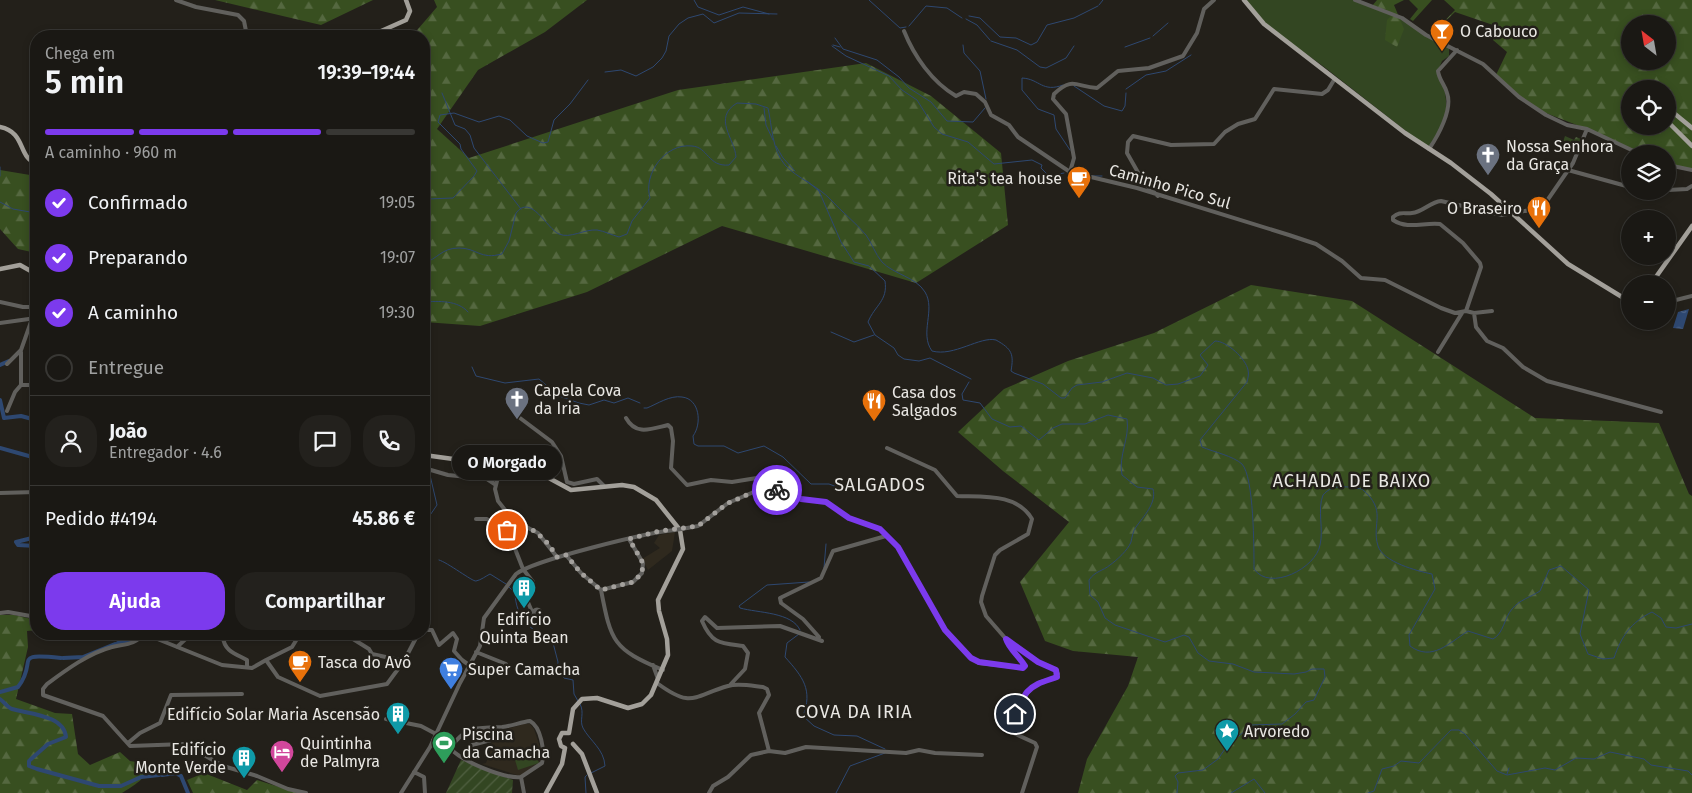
<!DOCTYPE html>
<html lang="pt">
<head>
<meta charset="utf-8">
<style>
  body { margin:0; font-family:"Fira Sans",sans-serif; background:#23211d; color:#f1f3f6; height:100vh; display:flex; flex-direction:column; font-size:19px; white-space:nowrap }
  * { box-sizing:border-box; margin:0 }
  p { font-size:16px; color:#9fa0a0 }
  .icon { flex:none; width:28px; height:28px; fill:none; stroke:currentColor; stroke-width:2; stroke-linecap:round; stroke-linejoin:round }
  .map { position:relative; flex:1; overflow:hidden }
  .side { position:absolute; left:30px; top:30px; width:400px; height:610px; display:flex; flex-direction:column; background:#1a1814; border-radius:20px; box-shadow:0 2px 8px #0003,0 0 0 1px #383734 }
  .side>* { flex:none }
  .needle { width:32px; rotate:329deg }
  .fabs { position:absolute; left:1621px; top:15px; display:grid; gap:10px }
  .fabs a { display:grid; place-items:center; width:55px; height:55px; border-radius:50%; background:#1a1814; box-shadow:0 2px 8px #0003,0 0 0 1px #383734; font-size:25px }
  .pin { position:absolute; display:grid; place-items:center; width:42px; height:42px; color:#fff; margin:-21px; border:2px solid #fff; border-radius:50%; box-shadow:0 1px 5px #0007 }
  .courier { position:absolute; display:grid; place-items:center; width:50px; height:50px; margin:-25px; border:4px solid #7c3aed; border-radius:50%; background:#fff; color:#222; box-shadow:0 1px 6px #0007 }
  .bubble { position:absolute; height:35px; border-radius:18px; background:#1a1814; box-shadow:0 2px 8px #0003,0 0 0 1px #383734; font-size:16px; font-weight:600; line-height:35px; text-align:center }
  .summary em { font-style:normal; font-weight:600 }
  .summary div { display:flex; flex-direction:column-reverse }
  .summary { display:flex; align-items:center; justify-content:space-between; height:85px; padding:0 15px }
  h1 { font-size:32px; font-weight:600; line-height:38px }
  .bar { display:grid; grid-template-columns:repeat(4,1fr); gap:8px 5px; align-content:center; height:60px; padding:0 15px }
  .bar i { height:6px; border-radius:4px; background:#383734 }
  .bar .active { background:#7c3aed }
  .bar p { grid-column:span 4 }
  .line { display:flex; align-items:center; gap:12px; padding:0 15px; border-top:1px solid #383734 }
  .line div { flex:1 }
  .round { display:grid; place-items:center; flex:none; width:52px; height:52px; border-radius:20px; background:#23211d }
  ol { padding:0 15px; list-style:none }
  li { display:flex; align-items:center; gap:15px; height:55px }
  li p { margin-inline-start:auto }
  li .icon { padding:5px; border-radius:50%; background:#7c3aed; color:#fff; stroke-width:4 }
  li:last-child { color:#9fa0a0 }
  li i { width:28px; height:28px; border:2px solid #383734; border-radius:50% }
  .action { display:flex; gap:10px; margin-top:auto; padding:10px 15px }
  .action a { flex:1; height:58px; border-radius:20px; background:#7c3aed; color:#fff; font-size:20px; font-weight:600; line-height:58px; text-align:center }
  .action a+a { background:#23211d; color:#f1f3f6 }
  .map>svg:first-child { display:block }
  .built { fill:#2f291e }
  .grass { fill:#334622 }
  .forest { fill:url(#forest-firs); fill-rule:evenodd }
  .cemetery { fill:url(#cemetery-stones) }
  .garden { fill:url(#garden-furrows) }
  .water { fill:url(#water-ripples) }
  .lines { fill:none; stroke-linecap:round; stroke-linejoin:round }
  .stream { stroke:#2e4871; stroke-width:1 }
  .canal { stroke:#2e4871; stroke-width:4 }
  .minor { stroke:#61605d; stroke-width:4 }
  .major { stroke:#a3a09a; stroke-width:4.5 }
  .minor-bridge { stroke:#61605d; stroke-width:4 }
  .done { stroke:#a4a19d; stroke-width:5; stroke-dasharray:0 9 }
  .route { stroke:#7c3aed; stroke-width:6 }
  .labels { text-anchor:middle; stroke-width:5; stroke-linejoin:round; paint-order:stroke }
  .poi-label { font-size:16px; fill:#e9e7e3; stroke:#23201a; text-anchor:start }
  .street-label { font-size:16px; fill:#e9e7e3; stroke:#23201a }
  .neighbourhood-label { font-size:18px; letter-spacing:1px; fill:#e9e7e3; stroke:#23201a }
</style>
</head>
<body>
<div class="map">
<svg width="1692" height="793" viewBox="0 0 1692 793">
  <defs>
    <pattern id="forest-firs" width="22" height="20" patternUnits="userSpaceOnUse" patternTransform="scale(1.25)"><rect width="22" height="20" fill="#384f20"/><path d="M5 1l3.5 6h-7zM16 11l3.5 6h-7z" fill="#556840"/></pattern>
    <pattern id="cemetery-stones" width="16" height="16" patternUnits="userSpaceOnUse" patternTransform="scale(1.25)"><rect width="16" height="16" fill="#334622"/><path d="M2 7V4a2 2 0 0 1 4 0v3zM10 15v-3a2 2 0 0 1 4 0v3z" fill="#516142"/></pattern>
    <pattern id="garden-furrows" width="10" height="10" patternUnits="userSpaceOnUse" patternTransform="scale(1.25)"><rect width="10" height="10" fill="#334622"/><path d="M-1 1l2-2M0 10L10 0M9 11l2-2" fill="none" stroke="#516142"/></pattern>
    <pattern id="water-ripples" width="26" height="14" patternUnits="userSpaceOnUse" patternTransform="scale(1.25)"><rect width="26" height="14" fill="#2e4871"/><path d="M2 4q2-2 4 0t4 0M15 11q2-2 4 0t4 0" fill="none" stroke="#4c6285"/></pattern>
  </defs>
  <rect width="100%" height="100%" fill="#23201a"/>
  <path class="built" d="M675 532 672 551 648 570 642 559 660 548 654 543 659 535Z
    M524 724H530L534 729 542 753 540 762 520 776 482 764 486 763 491 750 492 730H504Z"/>
  <path class="grass" d="M1246 0H1355L1402 18 1449 47V56L1442 61 1438 71C1451 102 1449 121 1429 149L1323 66 1264 24Z
    M535 753 539 763 518 770 515 760Z"/>
  <path class="forest" d="M215 0H373L321 25Z
    M434 0H587L545 32 478 70 437 129 469 158 678 90 866 63 931 96 1001 153 1008 225 916 283 722 226 587 292 480 326 424 322V36H412L437 7Z
    M1377 0H1404L1394 5 1404 29 1397 47 1385 40 1387 20 1393 14 1372 6Z
    M1409 0H1432L1413 21 1410 19 1418 9Z
    M1444 0H1692V170L1668 165V154H1638L1587 129 1533 108 1496 75 1507 52 1493 40 1496 26 1455 12 1434 32 1455 10ZM1630 24H1668V61H1630ZM1630 89H1668V126H1630Z
    M0 170 36 176V253L18 249 0 229Z
    M1251 285 1352 301 1535 418 1659 423 1689 494 1692 496V793H1078L1087 759 1128 686 1138 657 1073 651 1045 641 1020 582 1069 522 1003 471 958 432 1004 389 1068 361 1154 333Z
    M0 615H14L36 620V630L27 631 28 647 16 699 55 713 72 714 78 754 90 765 120 752 130 761 150 764C148 778 133 786 122 793H0Z
    M204 773 247 790 257 780 298 793H193L187 780Z"/>
  <path class="cemetery" d="M1565 136 1574 140 1576 137 1581 139 1574 153 1561 148Z"/>
  <path class="garden" d="M461 760 513 780 512 793H446Z"/>
  <path class="water" d="M1689 309 1683 329 1673 328 1678 312Z"/>
  <g class="lines">
    <path class="stream" d="M694 0 698 7 719 15 743 7 769 14
      M869 0 900 28 906 27
      M1099 5 1103 0
      M969 16 980 18 1000 37 1016 38 1031 45 1037 42 1047 25 1074 18 1098 6
      M966 19 977 25 990 40
      M909 26 926 6 947 8 962 18
      M1153 36 1168 23
      M835 38 843 49 877 60 899 77 909 88 931 102 947 121 973 122 985 108
      M991 41 1017 50 1040 67 1046 68 1066 58 1074 46
      M833 45 840 47
      M963 45 964 53 980 71 986 99
      M832 46 846 56 889 76 902 90 917 100 934 127 942 134 968 142 994 164 1032 160 1042 165 1041 168 1048 175
      M1125 47 1150 38
      M605 72 621 70 636 76 653 67 662 58 666 51 669 36 679 24 688 18 703 14 714 23 739 13 777 14
      M1063 85C1042 93 1040 79 1022 78V90L1038 109 1054 115 1056 129 1070 150
      M1074 86 1104 106 1122 111 1125 106 1126 93
      M1126 89 1146 75 1166 71 1191 55
      M442 93 455 125 465 129 470 135 474 148 521 209
      M764 108 766 125 773 140
      M776 146 783 158 795 171
      M0 167V176
      M1059 174 1064 173
      M1092 176H1102
      M807 181 819 191 841 242 854 262 869 266 885 281C888 301 875 305 868 322L875 335 894 348 898 355 904 359 919 361 930 358 971 379
      M0 202 13 209 36 213
      M424 204 427 199 453 198 474 176 477 171 461 149 460 144 438 122 440 115 454 113 479 122 499 116 510 120 527 136 543 143 548 142 554 120 570 104 588 80
      M424 263C438 259 441 248 459 248 477 248 480 260 502 254L509 241 516 213C531 193 547 229 559 234 570 239 584 229 597 230 604 231 612 235 619 237L627 234 632 221 650 198C643 174 665 143 692 146 708 147 708 167 729 165L736 157C735 139 712 118 737 103L756 104 768 108C772 126 772 150 785 165 797 178 818 186 831 200 842 212 856 223 866 235 872 243 875 254 882 262 893 274 916 277 925 292 936 310 919 333 932 351 954 357 980 336 996 340 1012 349 1014 354 1011 371L1014 373 1043 384 1061 398H1065L1072 388 1077 385 1102 382 1127 373 1153 378 1166 385 1178 384 1200 376 1208 365 1200 355 1215 341C1227 341 1246 359 1248 370 1249 374 1248 378 1247 382L1200 440 1202 447C1214 452 1233 456 1242 464 1254 477 1254 549 1254 569 1270 592 1316 568 1320 545 1324 529 1317 510 1323 495 1333 483 1348 487 1362 489 1388 511 1371 523 1378 546 1383 562 1417 571 1432 574L1435 589 1409 635 1410 646C1432 662 1449 643 1468 631L1493 639C1504 633 1504 618 1512 609 1519 600 1531 597 1540 591L1549 570 1561 566 1589 590 1580 634 1588 654 1603 659 1614 658C1621 637 1631 622 1652 612L1661 618 1666 627 1676 628 1692 624
      M424 302C438 301 458 300 468 312
      M831 332 854 342 874 335
      M472 367 476 376 505 383 539 379 559 396 579 403 589 405 604 400 614 403 628 398 640 403
      M969 382 962 394 963 400 980 403 992 419 1010 427 1021 426 1039 440 1053 428 1062 424H1085L1108 415 1127 419C1130 438 1118 456 1122 475L1137 487 1153 489C1157 503 1143 517 1136 527 1133 531 1132 537 1131 542 1128 550 1117 560 1110 565 1103 571 1095 571 1089 580L1090 595 1098 602 1105 618 1115 625 1165 642 1184 635 1189 637 1198 653 1209 661 1233 664 1254 672 1294 674 1306 672 1312 669H1324L1325 677 1314 700 1306 702 1295 714 1282 724 1252 725 1227 746 1218 759 1203 770 1178 773 1175 776 1178 782 1177 793
      M644 408H647C657 404 670 395 682 397 700 399 702 424 693 436L694 444 698 446H724L738 453 764 446 783 457 811 484H829L837 487
      M424 524 437 505 429 471
      M439 560C447 562 473 582 476 581 481 580 486 576 490 574L506 584
      M824 568 826 544
      M509 587 515 593C516 618 530 631 552 639L558 662 557 669 564 678 573 680 574 694 578 701
      M800 630C792 612 758 613 740 608L739 606 767 585 809 582
      M799 634 787 643 785 657C803 677 813 690 803 716L814 726 834 735 857 736 885 749
      M580 704C585 713 579 720 583 728 590 741 604 749 605 766L591 773
      M1507 774 1509 768
      M586 793 585 777 587 775
      M836 793 850 766 885 753
      M1231 793 1254 779 1265 793
      M1368 793 1374 791 1382 769 1394 766 1401 761 1419 763 1451 730H1459L1465 734 1497 771 1507 775 1545 768 1555 770 1576 758 1594 759 1610 752 1644 759 1651 765 1688 771 1692 775"/>
    <path class="canal" d="M0 365 9 361
      M0 400 4 418 21 416 36 420
      M0 448 36 458
      M36 537 16 542 18 545 36 546
      M118 643 134 640
      M63 658 83 657 115 644
      M0 692 18 687C39 660 10 653 61 658
      M0 699C4 702 8 708 12 709 29 714 64 715 66 737L48 744 30 760
      M29 761V766L37 769 99 786H121L141 777 159 775
      M162 775 176 773 181 776 188 793"/>
    <path class="minor" d="M176 0 196 7 238 15 244 21 247 36
      M1355 0 1402 18 1426 35 1483 64 1519 97 1546 115 1567 125 1587 129 1640 154
      M904 31C914 56 932 82 956 96L964 92 976 94 985 102 991 115 1009 125 1018 137 1070 172 1137 188 1289 235 1316 244 1342 261 1361 278 1385 280 1441 308 1455 313 1466 311 1481 267 1480 263 1463 243 1440 224C1424 222 1408 230 1393 220V217C1400 211 1404 214 1412 213 1423 212 1430 202 1441 201L1502 215 1542 208 1573 163 1587 129
      M1429 149C1438 136 1453 109 1447 93 1445 85 1439 80 1438 71L1457 50
      M1668 165 1692 170
      M1568 170 1630 187
      M1070 172 1074 158 1066 114 1053 99 1054 94C1073 76 1076 87 1097 88L1118 71 1149 68 1183 56 1197 33 1204 9 1214 0
      M1668 190 1687 189 1692 186
      M1641 191H1656
      M1158 196 1144 183 1131 160 1127 153 1128 142 1133 136 1171 145 1214 144 1225 132 1238 124 1255 119 1274 89 1322 94 1328 90 1334 80
      M0 302 23 307H36
      M1668 302 1692 296
      M1466 311 1474 313 1492 311
      M1474 313 1476 327 1487 341 1503 348 1523 367 1547 381 1661 412
      M0 323 36 318
      M21 352V385H31L36 390
      M1438 352 1462 313
      M7 364 21 350 32 319
      M7 411 15 392 21 385
      M520 418 552 442 561 456 567 482 574 484 597 479 604 486
      M626 418C636 436 651 429 668 425L671 428 673 441 671 468 687 485 711 480 732 482 763 477 768 480V486
      M887 448 935 470 957 496C983 497 1017 493 1032 519L1028 534 1000 550 995 555 982 596 981 602 986 616 1006 639 1038 662 1056 670 1058 674C1055 679 1050 679 1044 681 1029 686 1024 697 1019 711L1005 718 1004 722 1007 730 1035 743 1037 747 1022 793
      M501 465 495 489 498 501 513 520 538 533 557 557
      M424 468 448 475 487 479 496 485
      M0 493 36 492
      M476 519H487L498 527 506 526
      M506 526 523 569 533 582 527 600 533 614
      M687 528 698 526 728 503 768 486 797 498 826 502 849 518 880 529 898 547 945 630 971 658 979 663 1023 668 1025 666C1020 656 1010 649 1006 640
      M566 555 581 573 601 590
      M601 590C611 642 613 649 663 670
      M601 590 633 582 642 573 643 563 629 539
      M533.5 613a3.5 3.5 0 1 1 7 0a3.5 3.5 0 1 1-7 0Z
      M0 613 8 612 36 617
      M424 630H432L439 645 453 633 457 639 454 651 462 660 469 665
      M143 634C136 645 124 644 112 647 89 653 66 670 47 684L43 689V695L103 716 130 746 185 744 223 766 257 776 288 789 306 793
      M145 634 222 665 252 668 266 660 278 677 320 696 387 684 404 661 418 634
      M206 634 217 638 220 636 223 637C224 651 236 654 247 660V667
      M358 634 353 639 369 649 372 654 404 661
      M819 637 803 619 781 603 780 598 821 578 833 551 886 536
      M177 647 191 634
      M476 652 506 664
      M266 660 292 647 300 634
      M653 665 658 679
      M657 683C692 709 693 696 728 686 738 683 753 686 763 687L767 689 769 695 759 713 769 751
      M730 685 745 669 748 653 743 646C720 643 712 644 702 621L705 617 717 628 780 626 822 641
      M386 719 421 726 436 734
      M530 721C541 727 545 751 542 763L521 777C504 779 461 761 450 748 468 724 476 729 502 727 512 726 521 722 530 721Z
      M433 740 440 745 450 748
      M128 743 140 733 160 723 171 695 242 694
      M468 761 472 745 491 740 492 727
      M414 772 424 777 425 793
      M521 777 524 793
      M401 793 430 747 460 683 480 646 484 618 516 574C534 560 649 532 675 530
      M709 793 713 786 728 777 751 755 769 751 785 753 806 747 906 753 919 750 935 753 982 755"/>
    <path class="major" d="M1244 0 1264 24 1405 133 1451 163 1491 194 1568 264 1622 297 1630 299
      M370 36 406 20 410 11 406 0
      M1668 115 1675 114 1692 128
      M1668 122 1692 146
      M0 127C26 132 18 158 36 163
      M0 269 20 265 36 274
      M1651 284 1692 226
      M424 455 534 470 571 490 622 485 634 487 656 500 680 530 683 549 658 600 659 611 667 639 668 655 651 695 642 704 628 708 597 698 582 699 573 709 569 733
      M573 744 582 754 597 793
      M565 748 561 746 559 739 562 733H569
      M546 793 562 764 565 748"/>
    <path class="minor-bridge" d="M675 530 687 528"/>
  </g>
  <g class="lines">
    <path class="done" d="M507 530V524L513 520C533 528 546 538 557 557L566 555 581 573 601 590 633 582 642 573 643 563 629 539 660 531 698 526 728 503 768 486 777 490"/>
    <path class="route" d="M777 490 801 499 826 502 849 518 880 529 898 547 945 630 971 658 979 662 1023 668 1025 666C1019 656 1009 649 1006 639L1038 662 1056 670 1057 677C1046 681 1035 683 1027 692 1021 699 1022 709 1015 714"/>
  </g>
  <defs>
    <symbol id="bar-pin" viewBox="-11 -11 22 30"><path d="M0 17L-7.5 6A9.5 9.5 0 1 1 7.5 6Z" fill="#e8710a" stroke="#23201a"/><path d="M-6-5H6L.8 .8V4.5H3.5V6h-7V4.5H-.8V.8Z" fill="#fff"/></symbol>
    <symbol id="church-pin" viewBox="-11 -11 22 30"><path d="M0 17L-7.5 6A9.5 9.5 0 1 1 7.5 6Z" fill="#6b7280" stroke="#23201a"/><path d="M-1.2-6h2.4v3.5h3.3v2.4h-3.3V6h-2.4V-.1h-3.3v-2.4h3.3Z" fill="#fff"/></symbol>
    <symbol id="cafe-pin" viewBox="-11 -11 22 30"><path d="M0 17L-7.5 6A9.5 9.5 0 1 1 7.5 6Z" fill="#e8710a" stroke="#23201a"/><path d="M-5.5-4.5H6V0H3Q3 3.5 0 3.5H-2.5Q-5.5 3.5-5.5 0ZM3-3.2v2h1.7v-2ZM-6 4.5H4V6H-6Z" fill="#fff"/></symbol>
    <symbol id="restaurant-pin" viewBox="-11 -11 22 30"><path d="M0 17L-7.5 6A9.5 9.5 0 1 1 7.5 6Z" fill="#e8710a" stroke="#23201a"/><path d="M-5-6h1v4h1v-4h1v4h1v-4h1v5L-1.5 .5V6h-2V.5L-5-1ZM5-6V6H3V1.5H1.5Q1.5-4 5-6Z" fill="#fff"/></symbol>
    <symbol id="building-pin" viewBox="-11 -11 22 30"><path d="M0 17L-7.5 6A9.5 9.5 0 1 1 7.5 6Z" fill="#0f9aa8" stroke="#23201a"/><path d="M-4-6H4V6H1V3H-1V6H-4ZM-2.5-4.3h1.7v1.8h-1.7ZM.8-4.3h1.7v1.8H.8ZM-2.5-1h1.7V.8h-1.7ZM.8-1h1.7V.8H.8Z" fill="#fff"/></symbol>
    <symbol id="supermarket-pin" viewBox="-11 -11 22 30"><path d="M0 17L-7.5 6A9.5 9.5 0 1 1 7.5 6Z" fill="#3f7fe0" stroke="#23201a"/><path d="M-6-5.5h2.5l.6 2H6L4.5 2H-2.5L-4.4-4H-6ZM-1.5 3.2a1.3 1.3 0 1 0 .1 0ZM3 3.2a1.3 1.3 0 1 0 .1 0Z" fill="#fff"/></symbol>
    <symbol id="sight-pin" viewBox="-11 -11 22 30"><path d="M0 17L-7.5 6A9.5 9.5 0 1 1 7.5 6Z" fill="#0f9aa8" stroke="#23201a"/><path d="M0-6L1.8-2.2L6-1.7L2.9 1.2L3.7 5.4L0 3.3L-3.7 5.4L-2.9 1.2L-6-1.7L-1.8-2.2Z" fill="#fff"/></symbol>
    <symbol id="stadium-pin" viewBox="-11 -11 22 30"><path d="M0 17L-7.5 6A9.5 9.5 0 1 1 7.5 6Z" fill="#2e9e5b" stroke="#23201a"/><path d="M0-5a6.5 5 0 1 0 0 10a6.5 5 0 1 0 0-10ZM-3.5-1.8h7v3.6h-7Z" fill="#fff"/></symbol>
    <symbol id="hotel-pin" viewBox="-11 -11 22 30"><path d="M0 17L-7.5 6A9.5 9.5 0 1 1 7.5 6Z" fill="#d1479c" stroke="#23201a"/><path d="M-6-4.5h1.5V1H6V5H4.5V3h-9V5H-6ZM-4 0a1.8 1.8 0 1 1 3.6 0ZM.5 0V-2.5h3Q6-2.5 6 0Z" fill="#fff"/></symbol>
  </defs>
  <g fill-rule="evenodd">
    <use href="#bar-pin" x="1428" y="17" width="28" height="38"/>
    <use href="#church-pin" x="1474" y="141" width="28" height="38"/>
    <use href="#cafe-pin" x="1065" y="164" width="28" height="38"/>
    <use href="#restaurant-pin" x="1525" y="194" width="28" height="38"/>
    <use href="#church-pin" x="503" y="385" width="28" height="38"/>
    <use href="#restaurant-pin" x="860" y="387" width="28" height="38"/>
    <use href="#building-pin" x="510" y="574" width="28" height="38"/>
    <use href="#cafe-pin" x="286" y="648" width="28" height="38"/>
    <use href="#supermarket-pin" x="437" y="655" width="28" height="38"/>
    <use href="#building-pin" x="384" y="700" width="28" height="38"/>
    <use href="#sight-pin" x="1213" y="717" width="28" height="38"/>
    <use href="#stadium-pin" x="430" y="729" width="28" height="38"/>
    <use href="#hotel-pin" x="268" y="738" width="28" height="38"/>
    <use href="#building-pin" x="230" y="744" width="28" height="38"/>
  </g>
  <g class="labels">
    <g class="poi-label">
      <text x="1460" y="37">O Cabouco</text>
      <text x="1506" y="152">Nossa Senhora<tspan x="1506" dy="18">da Graça</tspan></text>
      <text x="1062" y="184" text-anchor="end">Rita's tea house</text>
      <text x="1522" y="214" text-anchor="end">O Braseiro</text>
      <text x="534" y="396">Capela Cova<tspan x="534" dy="18">da Iria</tspan></text>
      <text x="892" y="398">Casa dos<tspan x="892" dy="18">Salgados</tspan></text>
      <text x="524" y="625" text-anchor="middle">Edifício<tspan x="524" dy="18">Quinta Bean</tspan></text>
      <text x="318" y="668">Tasca do Avô</text>
      <text x="468" y="675">Super Camacha</text>
      <text x="380" y="720" text-anchor="end">Edifício Solar Maria Ascensão</text>
      <text x="1244" y="737">Arvoredo</text>
      <text x="462" y="740">Piscina<tspan x="462" dy="18">da Camacha</tspan></text>
      <text x="300" y="749">Quintinha<tspan x="300" dy="18">de Palmyra</tspan></text>
      <text x="226" y="755" text-anchor="end">Edifício<tspan x="226" dy="18">Monte Verde</tspan></text>
    </g>
    <g class="street-label">
      <text transform="translate(1170 186) rotate(16)" y="6">Caminho Pico Sul</text>
    </g>
    <g class="neighbourhood-label">
      <text x="1352" y="487">ACHADA DE BAIXO</text>
      <text x="880" y="491">SALGADOS</text>
      <text x="854" y="718">COVA DA IRIA</text>
    </g>
  </g>
</svg>
<div class="fabs">
<a><svg class="needle" viewBox="-14 -14 28 28"><path d="M0-13l5 13h-10z" fill="#e53935"/><path d="M0 13l5-13h-10z" fill="#9fa0a0"/></svg></a>
<a><svg class="icon" aria-label="locate" viewBox="0 0 24 24"><circle cx="12" cy="12" r="6"/><path d="M12 2v4M12 18v4M2 12h4M18 12h4"/></svg></a>
<a><svg class="icon" aria-label="layers" viewBox="0 0 24 24"><path d="M12 4l9 5-9 5-9-5zM3 14l9 5 9-5"/></svg></a>
<a>+</a>
<a>−</a>
</div>
<div class="pin" style="left:507px;top:530px;background:#ea580c"><svg class="icon" aria-label="bag" viewBox="0 0 24 24"><path d="M5 8h14l-1 12H6zM9 8a3 3 0 0 1 6 0"/></svg></div>
<div class="pin" style="left:1015px;top:714px;background:#1f2937"><svg class="icon" aria-label="home" viewBox="0 0 24 24"><path d="M3 11l9-7 9 7M6 9v11h12V9"/></svg></div>
<div class="courier" style="left:777px;top:490px"><svg class="icon" aria-label="bike" viewBox="0 0 24 24"><circle cx="6" cy="16" r="4"/><circle cx="18" cy="16" r="4"/><path d="M6 16l4-8h5l3 8M10 8l3 8H6M13 5h3"/></svg></div>
<div class="bubble" style="left:452px;top:445px;width:110px">O Morgado</div>
<section class="side">
<div class="summary"><div><h1>5 min</h1><p>Chega em</p></div><em>19:39–19:44</em></div>
<div class="bar"><i class="active"></i><i class="active"></i><i class="active"></i><i></i><p>A caminho · 960 m</p></div>
<ol>
<li><svg class="icon" aria-label="check" viewBox="0 0 24 24"><path d="M5 12l5 5 9-10"/></svg>Confirmado<p>19:05</p></li>
<li><svg class="icon" aria-label="check" viewBox="0 0 24 24"><path d="M5 12l5 5 9-10"/></svg>Preparando<p>19:07</p></li>
<li><svg class="icon" aria-label="check" viewBox="0 0 24 24"><path d="M5 12l5 5 9-10"/></svg>A caminho<p>19:30</p></li>
<li><i></i>Entregue</li>
</ol>
<div class="line" style="height:90px"><a class="round"><svg class="icon" aria-label="person" viewBox="0 0 24 24"><circle cx="12" cy="8" r="4"/><path d="M4 21q1-7 8-7t8 7"/></svg></a><div><b>João</b><p>Entregador · 4.6</p></div><a class="round"><svg class="icon" aria-label="chat" viewBox="0 0 24 24"><path d="M4 5h16v11H9l-5 4z"/></svg></a><a class="round"><svg class="icon" aria-label="phone" viewBox="0 0 24 24"><path d="M5 4h4l2 5-3 2q2 4 5 5l2-3 5 2v4C11 20 4 13 5 4z"/></svg></a></div>
<div class="line" style="height:65px"><div>Pedido #4194</div><b>45.86 €</b></div>
<div class="action"><a>Ajuda</a><a>Compartilhar</a></div>
</section>
</div>
</body>
</html>
